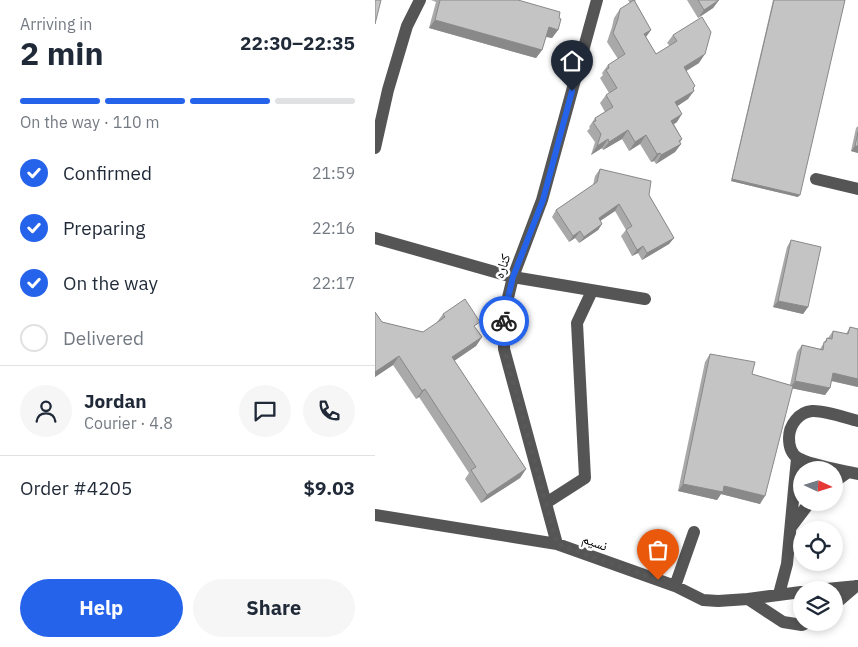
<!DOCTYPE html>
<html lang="en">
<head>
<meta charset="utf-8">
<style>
  body { margin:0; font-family:"IBM Plex Sans","Noto Naskh Arabic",sans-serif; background:#f6f6f7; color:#1f2937; height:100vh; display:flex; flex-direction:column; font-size:19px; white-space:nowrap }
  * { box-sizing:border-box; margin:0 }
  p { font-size:16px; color:#747a83 }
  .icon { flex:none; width:28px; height:28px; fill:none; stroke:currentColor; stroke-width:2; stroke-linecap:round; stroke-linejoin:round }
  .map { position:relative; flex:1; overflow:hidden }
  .details { display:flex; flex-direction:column; background:#fff; width:375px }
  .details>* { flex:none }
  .needle { width:32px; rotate:94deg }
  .fabs { position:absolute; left:418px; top:461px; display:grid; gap:10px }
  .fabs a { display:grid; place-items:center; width:50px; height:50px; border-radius:50%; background:#fff; box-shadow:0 2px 8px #0003; font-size:25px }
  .pin { position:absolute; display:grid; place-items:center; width:42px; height:42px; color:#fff; margin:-51px -21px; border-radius:50% 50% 50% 0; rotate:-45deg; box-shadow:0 0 5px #0007 }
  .pin .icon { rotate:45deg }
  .courier { position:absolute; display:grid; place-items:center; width:50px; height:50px; margin:-25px; border:4px solid #2563eb; border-radius:50%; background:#fff; color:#222; box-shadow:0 1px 6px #0007 }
  .head em { font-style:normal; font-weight:800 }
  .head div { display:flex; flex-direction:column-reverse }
  .head { display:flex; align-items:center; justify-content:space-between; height:85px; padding:0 20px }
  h1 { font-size:32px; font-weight:800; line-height:38px }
  .bar { display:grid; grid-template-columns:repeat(4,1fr); gap:8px 5px; align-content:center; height:60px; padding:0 20px }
  .bar i { height:6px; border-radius:4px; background:#e0e1e3 }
  .bar .on { background:#2563eb }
  .bar p { grid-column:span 4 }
  .line { display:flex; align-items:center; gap:12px; padding:0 20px; border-top:1px solid #e0e1e3 }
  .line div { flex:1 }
  .round { display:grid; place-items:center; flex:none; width:52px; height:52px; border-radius:26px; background:#f6f6f7 }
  ol { padding:0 20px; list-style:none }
  li { display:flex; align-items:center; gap:15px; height:55px }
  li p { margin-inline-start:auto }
  li .icon { padding:5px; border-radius:50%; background:#2563eb; color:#fff; stroke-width:4 }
  li:last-child { color:#747a83 }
  li i { width:28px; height:28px; border:2px solid #e0e1e3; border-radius:50% }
  .button { display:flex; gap:10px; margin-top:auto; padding:10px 20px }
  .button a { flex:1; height:58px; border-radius:30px; background:#2563eb; color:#fff; font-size:20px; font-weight:800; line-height:58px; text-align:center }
  .button a+a { background:#f6f6f7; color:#1f2937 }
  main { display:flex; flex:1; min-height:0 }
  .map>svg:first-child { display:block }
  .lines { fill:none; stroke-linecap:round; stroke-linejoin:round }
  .minor { stroke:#555; stroke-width:12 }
  .wall { fill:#a9a9a9 }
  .shaded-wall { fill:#898989 }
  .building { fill:#c4c4c4; stroke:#898989 }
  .done { stroke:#595959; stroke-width:5; stroke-dasharray:0 9 }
  .route { stroke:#2563eb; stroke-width:6 }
  .labels { text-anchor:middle; stroke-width:5; stroke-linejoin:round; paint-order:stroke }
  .street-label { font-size:14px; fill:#000; stroke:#fff }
</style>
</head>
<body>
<main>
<section class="details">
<div class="head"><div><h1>2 min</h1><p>Arriving in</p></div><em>22:30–22:35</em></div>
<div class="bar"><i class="on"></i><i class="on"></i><i class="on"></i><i></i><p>On the way · 110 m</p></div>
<ol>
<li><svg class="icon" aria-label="check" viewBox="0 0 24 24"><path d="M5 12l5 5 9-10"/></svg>Confirmed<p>21:59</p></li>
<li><svg class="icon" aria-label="check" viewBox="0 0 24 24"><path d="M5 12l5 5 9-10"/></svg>Preparing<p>22:16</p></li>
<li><svg class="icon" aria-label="check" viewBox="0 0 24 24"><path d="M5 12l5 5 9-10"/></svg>On the way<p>22:17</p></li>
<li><i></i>Delivered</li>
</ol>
<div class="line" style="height:90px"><a class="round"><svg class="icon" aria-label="person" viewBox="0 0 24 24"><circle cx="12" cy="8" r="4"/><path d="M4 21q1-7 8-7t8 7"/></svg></a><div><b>Jordan</b><p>Courier · 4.8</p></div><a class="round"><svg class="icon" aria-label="chat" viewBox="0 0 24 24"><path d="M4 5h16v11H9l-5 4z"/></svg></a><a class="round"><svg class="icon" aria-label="phone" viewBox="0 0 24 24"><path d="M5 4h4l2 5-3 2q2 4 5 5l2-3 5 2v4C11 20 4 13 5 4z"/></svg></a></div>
<div class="line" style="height:65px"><div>Order #4205</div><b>$9.03</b></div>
<div class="button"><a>Help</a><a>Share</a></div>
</section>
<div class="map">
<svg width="483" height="647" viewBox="0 0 483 647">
  <rect width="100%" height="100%" fill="#fff"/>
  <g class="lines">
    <path class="minor" d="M0 148 13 90 32 26 45 0
      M441 179 483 189
      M0 238 138 277 270 299
      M483 421C471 418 449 410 437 411 424 412 414 425 414 438 414 445 416 454 423 458 437 466 467 470 483 474
      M459 482 473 472
      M171 503 210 478 202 323 217 291
      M0 515 182 544 300 586 328 600 343 601 373 599 426 592
      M416 527 435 502
      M182 544 129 349V314L138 277 167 200 222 0
      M300 586 319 532
      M441 590 483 586
      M404 594 412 564 422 458
      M373 599 408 622 427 625 434 622
      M459 605 481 586"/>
  </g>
  <path class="wall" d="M56 0H143L184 18 183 30 177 38 171 37 167 50 161 58 54 28 61 2Z
    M253 0H261L260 1 276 30 271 37 281 54 295 46 292 43 298 35 324 63 311 71 318 89 313 99 302 106V122L299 124 307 139 305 142 306 144 300 152 281 164 279 161 276 162 265 144 254 151 247 139 228 150 227 148 216 155 220 142 212 131 215 128 214 127 220 118 230 112 225 103 231 95 234 93 225 78 228 75 227 73 233 65 243 59 232 42 237 27 239 18 245 9 255 3Z
    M312 0H344L338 8 323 18Z
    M398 0H470L423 197 356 181Z
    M483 126V153L476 151 481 128Z
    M225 169 274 195 299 238 294 244 267 260 263 253 257 256 246 236 251 230 240 211 225 221 227 224 223 230 204 243 200 238 194 242 177 217 181 210 218 185 220 176Z
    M416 240 433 307 428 314 398 307 412 247Z
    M0 312 7 322 48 332 62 323V322L68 314 101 328 107 337 101 346 79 360 151 469 145 478 106 503 90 479 94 473 44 397 41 399 18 365 0 377Z
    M475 327 483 329V387L456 381 455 388 450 395 417 388 385 504 346 494 342 500 303 491 330 362 335 354 377 374 415 385 422 352 427 345 445 349 452 338H453L458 331 471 334Z"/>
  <path class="shaded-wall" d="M344 0 338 8 323 18 329 10Z
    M60 20 167 50 161 58 54 28Z
    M174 27 183 30 177 38 168 36Z
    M276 30 270 38 269 34Z
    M330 54 324 63 303 76 309 67Z
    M320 86 316 92 319 91 313 99 295 111 300 102Z
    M307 114 302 122 291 129 296 121Z
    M253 130 247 139 228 150 234 142Z
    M271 135 265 144 254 151 260 142Z
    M233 139 227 148 216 155 222 146Z
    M307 139 302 146 306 144 300 152 281 164 286 155Z
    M480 146H483V153L476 151Z
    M285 153 279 161 276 162 282 154Z
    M357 179 425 195 423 197 356 181Z
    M244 204 240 211 219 225 224 218Z
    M227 224 223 230 204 243 209 237Z
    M205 231 200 238 194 242 198 236Z
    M299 238 294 244 267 260 272 253Z
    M268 246 263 253 257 256 262 250Z
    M403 301 433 307 428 314 398 307Z
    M107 337 101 346 72 366 77 357Z
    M24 356 18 365 0 377V372Z
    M458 373 483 379V387L453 380Z
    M420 381 455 388 450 395 415 388Z
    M50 389 44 397 41 399 47 391Z
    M151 469 145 478 106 503 112 495Z
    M308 484 349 486 390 496 385 504 346 494 342 500 303 491Z"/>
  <path class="building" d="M0 0H6L0 24Z
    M65 0H143L185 12 184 18 186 19 183 30 174 27 167 50 60 20Z
    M259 0 276 30 269 34 281 54 302 41 298 35 327 17 336 32 330 54 309 67 320 86 318 88 319 91 300 102 307 114 296 121 307 139 304 141 306 144 286 155 285 153 282 154 271 135 260 142 253 130 234 142 233 139 222 146 226 134 218 122 221 121 220 118 238 107 231 95 242 88 231 70 234 68 233 65 250 54 238 33 243 19 245 9Z
    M323 0H344L329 10Z
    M399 0H470L425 195 357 179Z
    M483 132V146H480Z
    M225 169 276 181 274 195 299 238 272 253 268 246 262 250 251 230 257 226 244 204 224 218 227 224 209 237 205 231 198 236 181 210 222 182Z
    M416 240 446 247 433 307 403 301Z
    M90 299 105 322 99 326 107 337 77 357 151 469 112 495 96 470 101 467 50 389 47 391 24 356 0 372V312L7 322 48 332 70 317 68 314Z
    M475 327 483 329V379L458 373 455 388 420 381 427 345 448 350 449 342H451L452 338 457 339 458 331 473 334Z
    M335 354 380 362 377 374 418 386 390 496 349 486 348 492 308 484Z"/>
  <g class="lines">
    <path class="done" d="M129 321V349L182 544 283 580"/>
    <path class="route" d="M129 321V314L138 277 168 200 197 91"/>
  </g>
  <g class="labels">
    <g class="street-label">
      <text transform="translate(127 266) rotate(-71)" y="5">کناره</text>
      <text transform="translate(220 542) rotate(20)" y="5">نسیم</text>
    </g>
  </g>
</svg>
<div class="fabs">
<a><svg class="needle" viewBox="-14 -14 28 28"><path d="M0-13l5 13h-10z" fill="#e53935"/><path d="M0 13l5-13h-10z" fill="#747a83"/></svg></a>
<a><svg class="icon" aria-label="locate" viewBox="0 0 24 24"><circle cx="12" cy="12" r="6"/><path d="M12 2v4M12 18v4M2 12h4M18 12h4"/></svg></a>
<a><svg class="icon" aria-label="layers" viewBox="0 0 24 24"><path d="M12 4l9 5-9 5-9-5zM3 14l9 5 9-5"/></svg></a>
</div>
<div class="pin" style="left:283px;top:580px;background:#ea580c"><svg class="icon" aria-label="bag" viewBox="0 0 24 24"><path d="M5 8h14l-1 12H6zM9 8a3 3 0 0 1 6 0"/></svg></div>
<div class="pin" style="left:197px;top:91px;background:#1f2937"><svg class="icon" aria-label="home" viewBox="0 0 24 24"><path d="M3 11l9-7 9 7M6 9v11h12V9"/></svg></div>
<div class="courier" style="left:129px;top:321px"><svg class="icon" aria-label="bike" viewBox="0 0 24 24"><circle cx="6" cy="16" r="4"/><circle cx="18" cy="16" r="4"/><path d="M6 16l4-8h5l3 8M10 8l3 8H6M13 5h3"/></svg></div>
</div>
</main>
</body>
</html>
